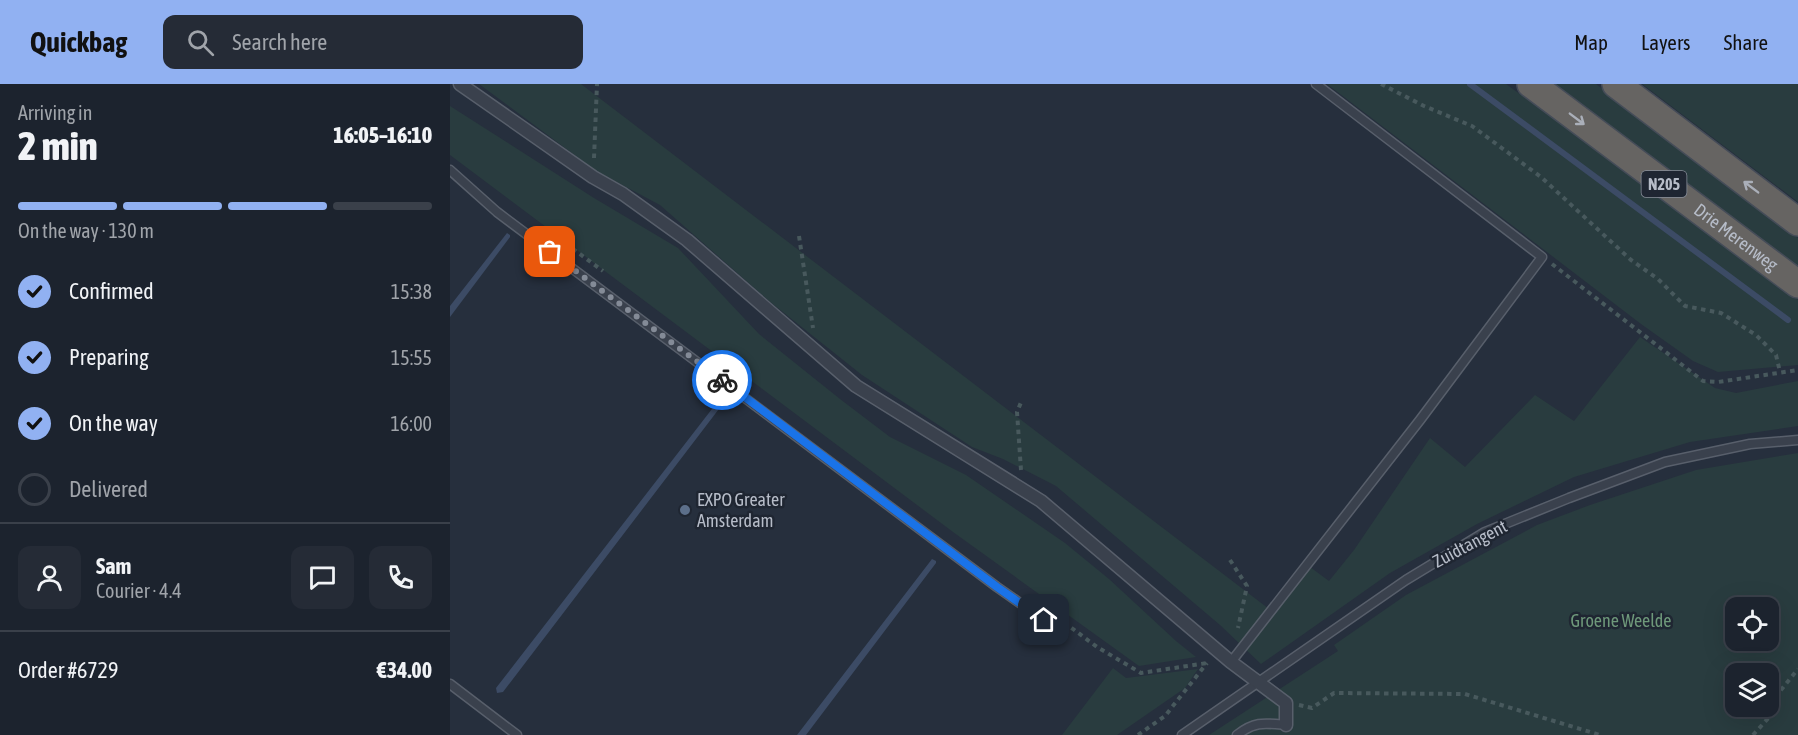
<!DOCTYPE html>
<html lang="en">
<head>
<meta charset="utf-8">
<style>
  body { margin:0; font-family:"Asap Condensed",sans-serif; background:#252b36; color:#f1f3f6; height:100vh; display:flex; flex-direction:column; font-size:22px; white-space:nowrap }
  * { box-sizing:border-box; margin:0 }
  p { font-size:20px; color:#a0a4aa }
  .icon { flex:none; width:33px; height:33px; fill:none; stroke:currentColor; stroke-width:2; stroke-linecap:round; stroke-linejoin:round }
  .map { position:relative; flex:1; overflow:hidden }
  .details { display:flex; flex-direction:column; background:#1c232e; width:450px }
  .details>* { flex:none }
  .tools { position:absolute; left:1275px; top:513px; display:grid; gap:12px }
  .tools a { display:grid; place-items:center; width:54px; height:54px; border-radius:12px; background:#1c232e; box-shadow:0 6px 24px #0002,0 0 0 2px #3a404a; font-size:30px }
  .pin { position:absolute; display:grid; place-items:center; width:51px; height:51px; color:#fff; margin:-26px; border-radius:12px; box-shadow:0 3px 9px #0006 }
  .courier { position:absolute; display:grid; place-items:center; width:60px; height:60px; margin:-30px; border:4px solid #1a73e8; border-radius:50%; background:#fff; color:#222; box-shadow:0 2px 8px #0007 }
  .summary em { font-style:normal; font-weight:800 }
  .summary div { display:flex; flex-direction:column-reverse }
  .summary { display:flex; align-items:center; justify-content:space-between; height:102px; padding:0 18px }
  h1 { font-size:39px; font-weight:800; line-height:45px }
  .bar { display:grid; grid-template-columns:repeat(4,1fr); gap:9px 6px; align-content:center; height:72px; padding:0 18px }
  .bar i { height:8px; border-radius:4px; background:#3a404a }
  .bar .current { background:#91b1f2 }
  .bar p { grid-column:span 4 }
  .line { display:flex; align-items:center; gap:15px; padding:0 18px; border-top:2px solid #3a404a }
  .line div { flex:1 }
  .round { display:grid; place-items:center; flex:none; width:63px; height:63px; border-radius:12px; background:#252b36 }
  ol { padding:0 18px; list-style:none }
  li { display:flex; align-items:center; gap:18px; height:66px }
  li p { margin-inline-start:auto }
  li .icon { padding:6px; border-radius:50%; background:#91b1f2; color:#111; stroke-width:4 }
  li:last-child { color:#a0a4aa }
  li i { width:33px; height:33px; border:3px solid #3a404a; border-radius:50% }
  header { display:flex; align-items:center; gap:36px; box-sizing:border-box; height:84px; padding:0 30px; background:#91b1f2; color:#111 }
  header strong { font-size:28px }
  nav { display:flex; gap:33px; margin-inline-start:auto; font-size:21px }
  .search { width:420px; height:54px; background:#252b36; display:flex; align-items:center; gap:15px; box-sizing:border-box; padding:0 21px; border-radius:12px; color:#a0a4aa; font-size:22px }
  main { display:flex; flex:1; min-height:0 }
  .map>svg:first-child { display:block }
  .green { fill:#293c3f; fill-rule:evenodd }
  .water { fill:#3c4b65 }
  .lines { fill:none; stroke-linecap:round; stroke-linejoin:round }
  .stream { stroke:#3c4b65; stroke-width:6 }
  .service-casing { stroke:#585f6b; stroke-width:11 }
  .pedestrian-casing { stroke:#585f6b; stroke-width:15 }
  .trunk-casing { stroke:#454c58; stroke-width:30 }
  .path { stroke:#48595d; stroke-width:4; stroke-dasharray:4.5 4.5; stroke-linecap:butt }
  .service { stroke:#3a414d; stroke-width:8 }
  .pedestrian { stroke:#3a414d; stroke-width:12 }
  .trunk { stroke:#666462; stroke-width:27 }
  .oneway { stroke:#aaafb9 }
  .done { stroke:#848b97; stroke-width:6; stroke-dasharray:0 10.8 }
  .route { stroke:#1a73e8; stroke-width:8 }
  .service-dot { fill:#5c6f8a; stroke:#1f2632; stroke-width:2 }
  .labels { text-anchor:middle; stroke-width:5; stroke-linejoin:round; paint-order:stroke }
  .shield { fill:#1f2632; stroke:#898f9b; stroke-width:1.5 }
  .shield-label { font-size:16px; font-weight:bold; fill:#b6bcc8 }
  .street-label { font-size:18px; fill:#b6bcc8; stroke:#1f2632 }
  .poi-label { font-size:18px; fill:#b6bcc8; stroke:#1f2632; text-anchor:start }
  .park-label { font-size:18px; fill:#6e987a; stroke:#1f2632 }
</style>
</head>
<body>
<header>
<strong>Quickbag</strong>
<div class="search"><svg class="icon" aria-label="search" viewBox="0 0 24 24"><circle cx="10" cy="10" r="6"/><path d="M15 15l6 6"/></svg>Search here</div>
<nav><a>Map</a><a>Layers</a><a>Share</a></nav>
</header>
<main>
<section class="details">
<div class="summary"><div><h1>2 min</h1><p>Arriving in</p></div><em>16:05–16:10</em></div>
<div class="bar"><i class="current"></i><i class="current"></i><i class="current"></i><i></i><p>On the way · 130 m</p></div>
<ol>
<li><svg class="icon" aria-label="check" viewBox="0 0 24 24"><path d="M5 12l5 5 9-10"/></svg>Confirmed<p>15:38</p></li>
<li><svg class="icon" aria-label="check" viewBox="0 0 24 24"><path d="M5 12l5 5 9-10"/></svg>Preparing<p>15:55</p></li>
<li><svg class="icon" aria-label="check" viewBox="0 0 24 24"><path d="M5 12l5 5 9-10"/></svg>On the way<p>16:00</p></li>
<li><i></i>Delivered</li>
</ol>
<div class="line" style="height:108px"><a class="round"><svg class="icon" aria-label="person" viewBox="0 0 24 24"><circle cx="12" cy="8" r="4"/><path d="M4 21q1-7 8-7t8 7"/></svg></a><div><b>Sam</b><p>Courier · 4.4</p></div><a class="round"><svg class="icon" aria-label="chat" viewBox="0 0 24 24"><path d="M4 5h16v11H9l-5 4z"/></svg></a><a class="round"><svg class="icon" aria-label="phone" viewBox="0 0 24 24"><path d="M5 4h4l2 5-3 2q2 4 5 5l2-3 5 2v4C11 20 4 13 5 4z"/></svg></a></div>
<div class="line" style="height:78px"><div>Order #6729</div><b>€34.00</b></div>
</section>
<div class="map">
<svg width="1348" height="651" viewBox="0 0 1348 651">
  <rect width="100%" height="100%" fill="#262f3d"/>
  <path class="green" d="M29 0H131L823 528 860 483 879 497 904 466 980 354 1015 383 1085 311 1124 337 1190 253 1265 304 1286 309 1348 297V342L1240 358 1124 393 1027 440 940 489 811 580 770 541 606 402 553 375 522 363 412 291 319 217 210 121 146 87Z
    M877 0H1056L1302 179 1348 216V281L1268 288 1243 277 1191 240Z
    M1099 0H1146L1348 154V188Z
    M1192 0H1348V118Z
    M0 22 144 114 228 164 309 250 390 315 440 353 516 391 615 459 659 495 726 557 746 573 689 582 503 448 0 71Z
    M1348 369V651H759L888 567 884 561 956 511 1087 441 1140 421 1246 386ZM1286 524H1318V556H1286ZM1286 590H1318V622H1286Z
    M663 584 676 594 748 585 735 604 667 651H612Z"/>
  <path class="water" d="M57 149 60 151V153L0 233V222Z
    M272 312 275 314V317L53 608 47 609 46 604Z
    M482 475 486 477V479L356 651H347Z"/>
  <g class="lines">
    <path class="stream" d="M1020 0 1338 236"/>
    <defs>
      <path id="service" d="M0 86 47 128 547 503 594 536
        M781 578 970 336 1092 173 866 0
        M0 600 67 651
        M732 651 956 496 1035 448 1119 414 1215 378 1300 360 1348 356
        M787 651C805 637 814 639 836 641"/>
      <path id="pedestrian" d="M10 0 143 93 173 110 237 156 406 302 591 417 781 578 836 619V641"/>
      <g id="trunk">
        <path id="s1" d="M1081 0 1348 200"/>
        <path d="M1166 0 1348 138"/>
      </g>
    </defs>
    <use href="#service" class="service-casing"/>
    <use href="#pedestrian" class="pedestrian-casing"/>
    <use href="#trunk" class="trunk-casing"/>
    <path class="path" d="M931 0 974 22 1022 42 1091 93 1181 176 1208 195 1235 222 1271 229 1306 251 1326 271 1330 288
      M144 74 147 0
      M349 152 363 244
      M108 154 153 187
      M1102 180 1253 297 1268 298 1348 286
      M571 386 567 328 572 316
      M780 476 797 502 788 544
      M607 533 647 563 691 589 757 579
      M849 621 862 624 884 609 1015 610 1150 651
      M688 651 715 632 757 579
      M1303 651 1322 630 1327 611 1348 585"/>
    <use href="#service" class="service"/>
    <use href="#pedestrian" class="pedestrian"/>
    <use href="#trunk" class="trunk"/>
  </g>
  <defs><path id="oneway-shaft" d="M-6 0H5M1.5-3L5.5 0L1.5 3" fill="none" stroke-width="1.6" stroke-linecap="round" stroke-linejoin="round" transform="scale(1.5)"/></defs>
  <g class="oneway">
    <use href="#oneway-shaft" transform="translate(1127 35) rotate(37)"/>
    <use href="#oneway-shaft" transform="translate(1301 103) rotate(-143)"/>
  </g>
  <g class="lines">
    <path class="done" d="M100 168 272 296"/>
    <path class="route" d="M272 296 547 503 594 536"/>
  </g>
  <circle class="service-dot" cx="235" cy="426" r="6"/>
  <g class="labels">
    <rect class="shield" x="1191.5" y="87" width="45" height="26" rx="4.5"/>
    <g class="shield-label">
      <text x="1214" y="106">N205</text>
    </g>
    <g class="street-label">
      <text dy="6" stroke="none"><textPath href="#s1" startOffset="256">Drie Merenweg</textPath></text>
      <text transform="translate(1020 460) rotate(-28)" y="6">Zuidtangent</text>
    </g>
    <g class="poi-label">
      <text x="247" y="422">EXPO Greater<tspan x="247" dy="21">Amsterdam</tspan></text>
    </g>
    <g class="park-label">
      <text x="1171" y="543">Groene Weelde</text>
    </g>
  </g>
</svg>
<div class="tools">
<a><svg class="icon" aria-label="locate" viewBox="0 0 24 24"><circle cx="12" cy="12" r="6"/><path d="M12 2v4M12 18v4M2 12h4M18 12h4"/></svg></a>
<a><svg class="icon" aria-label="layers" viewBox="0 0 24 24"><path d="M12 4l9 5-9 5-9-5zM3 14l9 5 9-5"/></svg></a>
</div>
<div class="pin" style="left:100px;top:168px;background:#ea580c"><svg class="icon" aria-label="bag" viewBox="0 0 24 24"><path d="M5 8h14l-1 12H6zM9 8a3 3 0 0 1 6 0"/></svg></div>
<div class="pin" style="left:594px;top:536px;background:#1f2937"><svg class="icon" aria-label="home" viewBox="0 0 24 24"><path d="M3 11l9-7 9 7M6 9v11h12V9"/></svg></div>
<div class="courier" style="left:272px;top:296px"><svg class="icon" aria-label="bike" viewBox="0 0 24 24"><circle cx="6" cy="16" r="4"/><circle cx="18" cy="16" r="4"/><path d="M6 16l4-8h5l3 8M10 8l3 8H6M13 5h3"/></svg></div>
</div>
</main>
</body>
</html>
